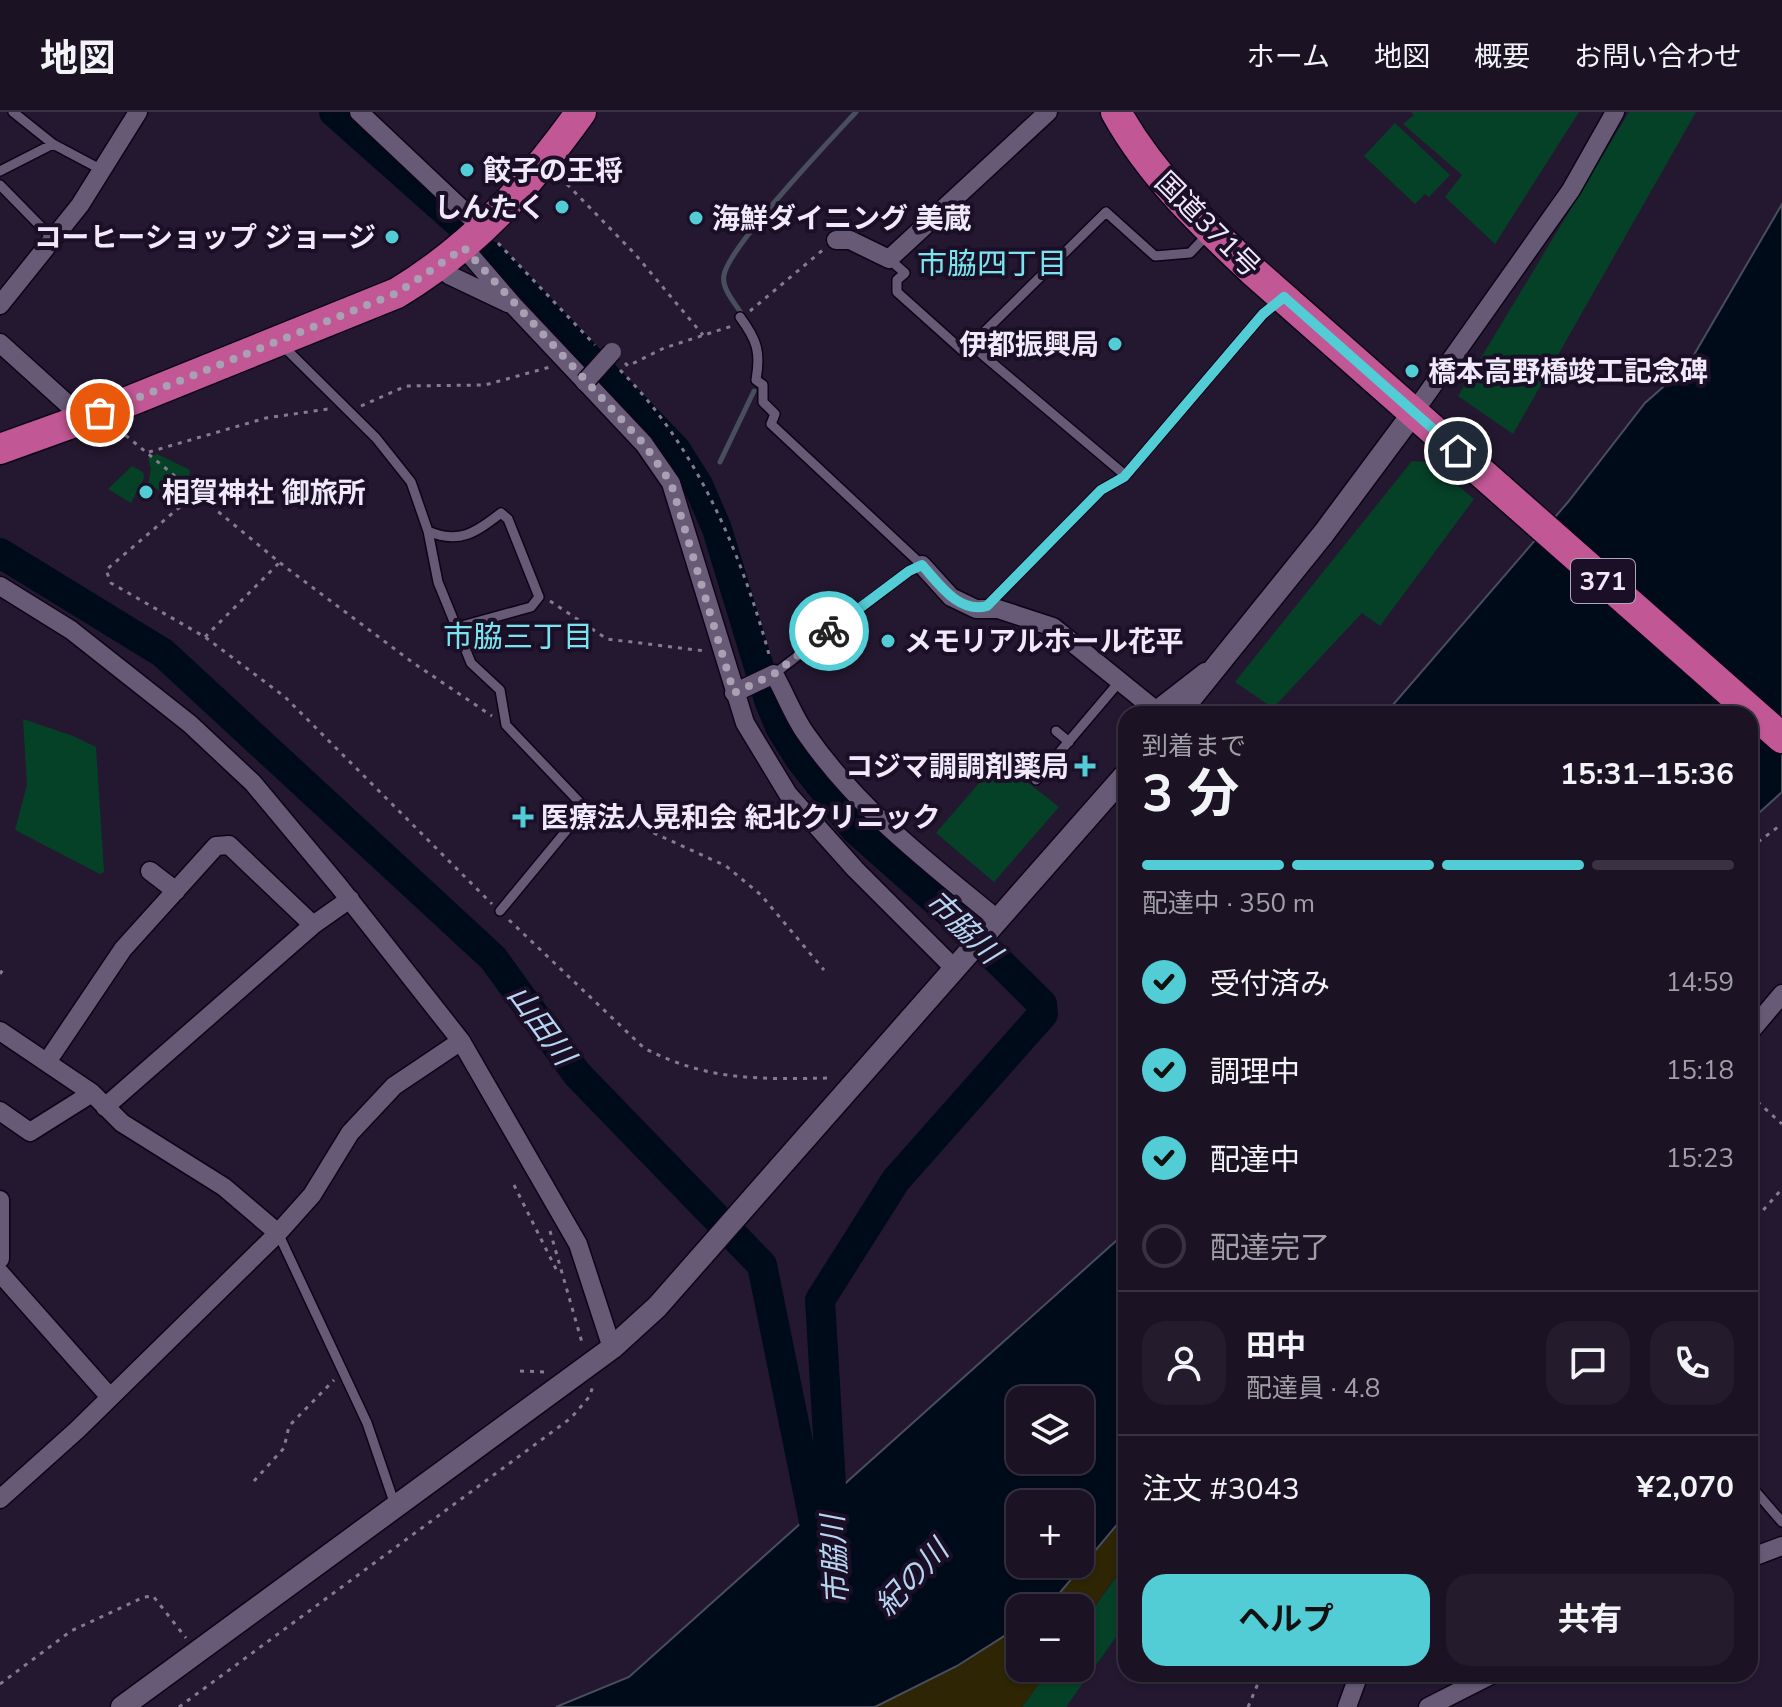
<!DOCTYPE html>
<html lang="ja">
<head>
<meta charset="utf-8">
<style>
  body { margin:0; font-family:"Nunito Sans","Noto Sans JP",sans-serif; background:#241b2c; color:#f1f3f6; height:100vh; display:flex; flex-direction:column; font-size:30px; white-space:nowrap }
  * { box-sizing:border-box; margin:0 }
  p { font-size:26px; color:#a09ea6 }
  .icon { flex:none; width:44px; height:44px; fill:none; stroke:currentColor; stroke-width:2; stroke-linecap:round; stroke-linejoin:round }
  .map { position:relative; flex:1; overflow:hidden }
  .sheet { position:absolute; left:1118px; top:594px; width:640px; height:976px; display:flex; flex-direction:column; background:#1b1224; border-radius:24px; box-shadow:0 2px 6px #0004,0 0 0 2px #393241 }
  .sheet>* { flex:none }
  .controls { position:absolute; left:1006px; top:1274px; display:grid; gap:16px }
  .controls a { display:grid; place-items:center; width:88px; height:88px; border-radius:16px; background:#1b1224; box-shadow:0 2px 6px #0004,0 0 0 2px #393241; font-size:40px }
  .pin { position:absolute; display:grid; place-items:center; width:68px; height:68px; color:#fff; margin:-34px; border:4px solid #fff; border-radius:50%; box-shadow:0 2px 8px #0007 }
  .courier { position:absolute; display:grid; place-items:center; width:80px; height:80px; margin:-40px; border:6px solid #52ccd5; border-radius:50%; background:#fff; color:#222; box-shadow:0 2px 10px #0007 }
  .headline em { font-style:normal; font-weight:700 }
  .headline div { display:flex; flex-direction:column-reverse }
  .headline { display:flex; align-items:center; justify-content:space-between; height:136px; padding:0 24px }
  h1 { font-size:52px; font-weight:700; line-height:60px }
  .bar { display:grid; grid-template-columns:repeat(4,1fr); gap:12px 8px; align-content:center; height:96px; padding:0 24px }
  .bar i { height:10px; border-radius:6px; background:#393241 }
  .bar .on { background:#52ccd5 }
  .bar p { grid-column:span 4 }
  .line { display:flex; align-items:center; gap:20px; padding:0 24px; border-top:2px solid #393241 }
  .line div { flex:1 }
  .round { display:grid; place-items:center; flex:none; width:84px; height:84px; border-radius:24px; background:#241b2c }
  ol { padding:0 24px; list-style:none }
  li { display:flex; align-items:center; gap:24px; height:88px }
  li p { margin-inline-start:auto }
  li .icon { padding:8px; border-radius:50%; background:#52ccd5; color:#111; stroke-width:4 }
  li:last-child { color:#a09ea6 }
  li i { width:44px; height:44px; border:4px solid #393241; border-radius:50% }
  .primary-button { display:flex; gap:16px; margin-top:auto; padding:16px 24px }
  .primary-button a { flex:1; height:92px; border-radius:24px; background:#52ccd5; color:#111; font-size:32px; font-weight:700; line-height:92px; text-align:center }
  .primary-button a+a { background:#241b2c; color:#f1f3f6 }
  header { display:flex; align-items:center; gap:48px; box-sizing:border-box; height:112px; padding:0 40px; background:#1b1224; border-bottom:2px solid #393241 }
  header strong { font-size:38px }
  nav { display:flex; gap:44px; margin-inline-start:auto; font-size:28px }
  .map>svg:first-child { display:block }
  .green { fill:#054127 }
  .sand { fill:#2d2504 }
  .water { fill:#000b19; stroke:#484e5c; stroke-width:2; fill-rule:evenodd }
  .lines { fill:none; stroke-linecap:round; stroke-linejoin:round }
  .stream { stroke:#484e5c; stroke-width:5 }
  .river { stroke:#000b19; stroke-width:30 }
  .service-casing { stroke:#0d0417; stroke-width:12 }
  .minor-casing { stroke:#0d0417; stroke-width:21 }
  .tertiary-casing { stroke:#0d0417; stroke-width:25 }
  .trunk-casing { stroke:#0d0417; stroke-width:33 }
  .path { stroke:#847b8f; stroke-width:3; stroke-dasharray:4 6; stroke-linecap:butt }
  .service { stroke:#675a76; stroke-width:9 }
  .minor { stroke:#675a76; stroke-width:18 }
  .tertiary { stroke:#675a76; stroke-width:22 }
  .trunk { stroke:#c25795; stroke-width:30 }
  .minor-bridge-casing { stroke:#0d0417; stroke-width:21; stroke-linecap:butt }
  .minor-bridge { stroke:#675a76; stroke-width:18 }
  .done { stroke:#a9a0b3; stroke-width:8; stroke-dasharray:0 14.4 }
  .route { stroke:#52ccd5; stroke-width:10 }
  .poi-dot { fill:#52ccd5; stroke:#1a0f26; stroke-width:3 }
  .labels { text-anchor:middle; stroke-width:8; stroke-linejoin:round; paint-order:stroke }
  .shield { fill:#1a0f26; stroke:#b0a8ba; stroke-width:2 }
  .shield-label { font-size:26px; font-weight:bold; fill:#f0e9fa }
  .poi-label { font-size:28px; font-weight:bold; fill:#f0e9fa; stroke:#1a0f26; text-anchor:start }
  .street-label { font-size:28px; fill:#f0e9fa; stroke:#1a0f26 }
  .neighbourhood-label { font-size:30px; fill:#79e4ed; stroke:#1a0f26 }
  .water-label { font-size:30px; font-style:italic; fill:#b6d5f1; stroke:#1a0f26 }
</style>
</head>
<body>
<header>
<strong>地図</strong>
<nav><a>ホーム</a><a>地図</a><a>概要</a><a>お問い合わせ</a></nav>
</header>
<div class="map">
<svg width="1782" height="1595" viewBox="0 0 1782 1595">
  <rect width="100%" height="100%" fill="#241830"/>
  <path class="green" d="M1411 0H1579L1495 132 1445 85 1462 63 1403 12 1414 3Z
    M1629 0H1696L1513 322 1458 284Z
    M1395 11 1450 63 1429 85 1425 82 1415 92 1364 44Z
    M157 342 190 358 189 365 197 369 195 380 176 387 148 372 151 357 148 346Z
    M1412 349 1429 350 1474 387 1380 514 1362 501 1273 596 1235 570Z
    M132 354 143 360 144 366 131 391 108 377Z
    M23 607 73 624 96 635 104 760 100 762 15 718 27 673Z
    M999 648 1059 695 994 770 936 721Z
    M1126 1461V1511L1066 1595H1022L1050 1556H1080V1515L1117 1464Z"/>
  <path class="sand" d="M1126 1404V1450L1080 1515V1496H1047Z
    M1020 1514V1556H1050L1022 1595H875L957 1554Z"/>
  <path class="water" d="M1782 92V680L1750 709V602H1385L1568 390 1645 291 1688 253Z
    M1126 1120V1402L1047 1496H1020V1514L957 1554 875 1595H556L629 1565ZM1080 1288V1348H1020V1288ZM1020 1392H1080V1452H1020Z"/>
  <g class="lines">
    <path class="stream" d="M741 201C735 191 721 176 724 163 729 134 831 27 856 0
      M720 350 754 279"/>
    <path class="river" d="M334 0 459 111
      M490 144 676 338 698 373 717 417 769 588 780 615 800 647 855 717 951 802 1042 892 1043 902 896 1068 820 1188 834 1424
      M0 441 163 541 493 846 577 962 762 1153 819 1434"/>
    <defs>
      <path id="service" d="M13 0 53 32 102 58
        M0 59 53 32
        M0 73 53 127
        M889 147 905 161 897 168V180L964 240 971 233 1125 363
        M740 205C757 228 761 240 756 268L763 273V290L775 302 771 312 922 453 909 459 774 562
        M281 232 376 326 411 370 428 419 438 470 471 551 500 578 506 613 585 696 500 799
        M971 233 1106 100 1155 144 1190 141 1208 122
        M428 419C459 433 476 420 501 401L508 407 539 485 531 495 458 515
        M987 494 1101 378 1124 365 1263 202 1279 189
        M1056 619 1069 630
        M1036 668 1120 569
        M278 1121 367 1311 395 1393
        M1750 1373 1782 1410"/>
      <path id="minor" d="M359 0 484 118
        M836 128H850L889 147 1048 0
        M464 136 514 194 644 332 671 371 745 611 788 682 855 757 954 856
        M449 163 508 191
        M0 193 80 93 138 0
        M0 231 83 306
        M1414 300 1571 78 1615 0
        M922 453 951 485 976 497H998L1053 515 1154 597
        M0 474 71 518 190 612 253 671 338 773 461 929 578 1132 612 1236
        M734 581 774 562C785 581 793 604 806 622 858 697 928 750 997 807
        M1151 602 1205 560
        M150 759 176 779
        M0 919 92 981
        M1750 920 1782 882
        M47 950 123 837 216 734 229 733 313 813
        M105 995 313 813 350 787
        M0 999 30 1020 92 981 122 1011 224 1075 278 1121
        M0 1088V1147
        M0 1161 109 1284
        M0 1387 77 1318 278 1121 312 1083 350 1021 394 974 461 929
        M1750 1446 1782 1434
        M1347 1595 1359 1562
        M1428 1595 1493 1562"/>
      <path id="tertiary" d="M1178 602 1324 421 1414 300
        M122 1595 612 1236 657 1195 1126 662"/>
      <path id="trunk" d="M1116 0C1151 63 1201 110 1253 159L1782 626
        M0 337 100 301 397 181C476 133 527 75 581 0"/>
    </defs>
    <use href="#service" class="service-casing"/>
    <use href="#minor" class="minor-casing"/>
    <use href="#tertiary" class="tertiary-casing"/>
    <use href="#trunk" class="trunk-casing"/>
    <path class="path" d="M560 65 635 142 703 223
      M498 131 595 233
      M750 199 824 137
      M625 251 628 254 664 236 732 214
      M620 258C697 335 742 443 770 546
      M361 294 406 274 485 273 550 255
      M118 317 284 454 412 550 492 604
      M149 340 266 306 328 297
      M195 382 106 458 111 471 205 525 285 585 492 792
      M550 489 607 527 705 539
      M205 525 279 451
      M599 696 726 754 761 783 824 858
      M1750 736 1782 712
      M509 808 644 936C709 970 762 967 833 966
      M0 862 4 856
      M1750 983 1782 1012
      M514 1073 557 1159
      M1750 1113 1782 1077
      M550 1119 583 1234
      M520 1259 547 1260
      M254 1369 284 1336 289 1314 334 1268
      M0 1572 71 1519 144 1485 153 1484 186 1526
      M179 1595 571 1306 590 1284 593 1273
      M1248 1595 1262 1562"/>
    <use href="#service" class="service"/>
    <use href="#minor" class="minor"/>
    <use href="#tertiary" class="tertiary"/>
    <use href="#trunk" class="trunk"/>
    <defs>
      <path id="minor-bridge" d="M585 270 612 240"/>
    </defs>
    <use href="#minor-bridge" class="minor-bridge-casing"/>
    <use href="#minor-bridge" class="minor-bridge"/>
  </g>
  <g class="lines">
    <path class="done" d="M100 301 397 181 464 136 644 332 671 371 734 581 774 562 829 519"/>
    <path class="route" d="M829 519 909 459 922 453C939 472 959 502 987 494L1101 378 1124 365 1263 202 1284 185 1458 339"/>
  </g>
  <g class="poi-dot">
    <circle cx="467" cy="58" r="8"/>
    <circle cx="562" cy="95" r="8"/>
    <circle cx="696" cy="106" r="8"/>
    <circle cx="392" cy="125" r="8"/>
    <circle cx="1115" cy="232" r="8"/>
    <circle cx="1412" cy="259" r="8"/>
    <circle cx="146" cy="380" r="8"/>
    <circle cx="888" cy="529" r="8"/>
    <path d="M1081 642h8v8h8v8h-8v8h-8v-8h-8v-8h8z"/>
    <path d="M519 693h8v8h8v8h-8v8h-8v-8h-8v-8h8z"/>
  </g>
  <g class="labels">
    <rect class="shield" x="1571" y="447" width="64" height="44" rx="6"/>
    <g class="shield-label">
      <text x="1603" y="478">371</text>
    </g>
    <g class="poi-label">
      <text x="483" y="68">餃子の王将</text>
      <text x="546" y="105" text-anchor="end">しんたく</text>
      <text x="712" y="116">海鮮ダイニング 美蔵</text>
      <text x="376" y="135" text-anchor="end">コーヒーショップ ジョージ</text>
      <text x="1099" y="242" text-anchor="end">伊都振興局</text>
      <text x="1428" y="269">橋本高野橋竣工記念碑</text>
      <text x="162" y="390">相賀神社 御旅所</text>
      <text x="904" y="539">メモリアルホール花平</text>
      <text x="1069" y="664" text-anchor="end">コジマ調調剤薬局</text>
      <text x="541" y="715">医療法人晃和会 紀北クリニック</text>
    </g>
    <g class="street-label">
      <text transform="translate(1208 112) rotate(45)" y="10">国道371号</text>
    </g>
    <g class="neighbourhood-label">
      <text x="992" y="162">市脇四丁目</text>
      <text x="518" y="535">市脇三丁目</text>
    </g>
    <g class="water-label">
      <text transform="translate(963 815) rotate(44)" y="10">市脇川</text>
      <text transform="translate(541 913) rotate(54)" y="10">山田川</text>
      <text transform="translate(835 1448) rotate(-93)" y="10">市脇川</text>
      <text transform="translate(912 1466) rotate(-47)" y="10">紀の川</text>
    </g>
  </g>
</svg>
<div class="controls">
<a><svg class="icon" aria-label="layers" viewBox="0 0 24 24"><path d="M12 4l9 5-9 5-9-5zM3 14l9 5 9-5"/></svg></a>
<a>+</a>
<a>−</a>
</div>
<div class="pin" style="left:100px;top:301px;background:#ea580c"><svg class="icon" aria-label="bag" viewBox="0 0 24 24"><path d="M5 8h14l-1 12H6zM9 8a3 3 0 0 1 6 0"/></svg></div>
<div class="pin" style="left:1458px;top:339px;background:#1f2937"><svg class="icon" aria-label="home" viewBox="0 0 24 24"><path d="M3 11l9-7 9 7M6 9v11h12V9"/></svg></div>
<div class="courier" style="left:829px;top:519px"><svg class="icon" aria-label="bike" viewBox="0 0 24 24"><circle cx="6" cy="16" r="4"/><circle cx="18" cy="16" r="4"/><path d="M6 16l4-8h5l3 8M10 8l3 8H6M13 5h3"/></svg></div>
<section class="sheet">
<div class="headline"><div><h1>3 分</h1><p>到着まで</p></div><em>15:31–15:36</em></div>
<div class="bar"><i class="on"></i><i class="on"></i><i class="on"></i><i></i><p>配達中 · 350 m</p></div>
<ol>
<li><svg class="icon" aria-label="check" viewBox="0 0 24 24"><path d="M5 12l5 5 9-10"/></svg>受付済み<p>14:59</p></li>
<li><svg class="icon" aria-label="check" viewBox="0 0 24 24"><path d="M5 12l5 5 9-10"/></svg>調理中<p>15:18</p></li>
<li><svg class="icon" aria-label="check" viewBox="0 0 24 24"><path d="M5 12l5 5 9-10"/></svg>配達中<p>15:23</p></li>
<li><i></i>配達完了</li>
</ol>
<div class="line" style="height:144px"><a class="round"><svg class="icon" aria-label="person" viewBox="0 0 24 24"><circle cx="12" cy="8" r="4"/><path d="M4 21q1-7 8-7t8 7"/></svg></a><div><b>田中</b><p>配達員 · 4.8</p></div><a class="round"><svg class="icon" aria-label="chat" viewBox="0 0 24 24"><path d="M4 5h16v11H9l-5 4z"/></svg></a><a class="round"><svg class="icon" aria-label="phone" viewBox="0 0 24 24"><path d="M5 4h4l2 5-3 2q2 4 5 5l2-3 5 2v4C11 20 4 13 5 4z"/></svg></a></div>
<div class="line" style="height:104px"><div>注文 #3043</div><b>¥2,070</b></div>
<div class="primary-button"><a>ヘルプ</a><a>共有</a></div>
</section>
</div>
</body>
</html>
